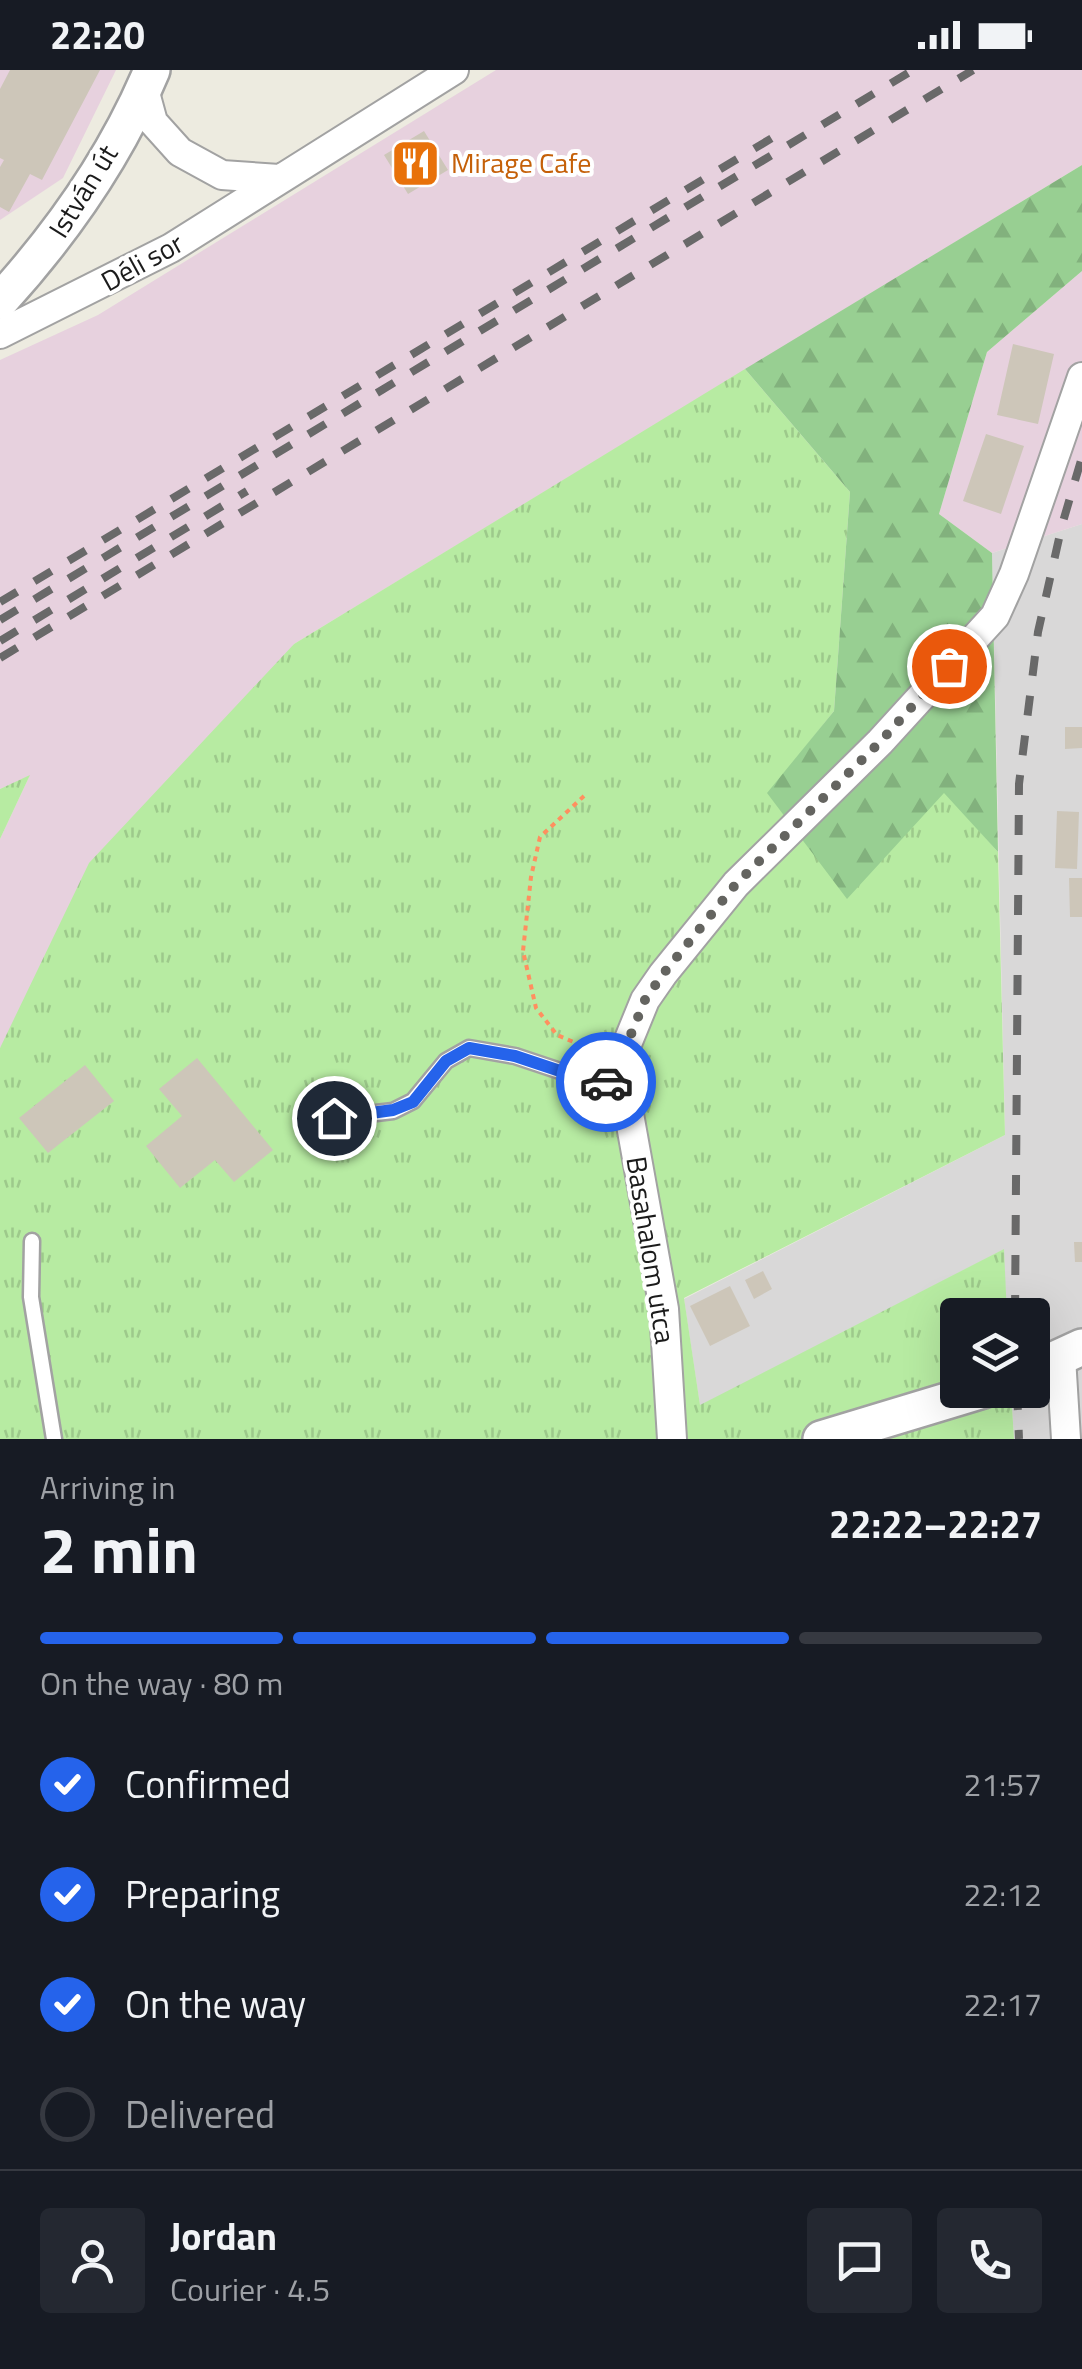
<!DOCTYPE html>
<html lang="en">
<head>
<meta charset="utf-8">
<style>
  body { margin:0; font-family:"Titillium Web",sans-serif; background:#242831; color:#f1f3f6; height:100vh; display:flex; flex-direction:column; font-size:38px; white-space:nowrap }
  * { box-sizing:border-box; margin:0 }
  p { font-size:32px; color:#9ea1a6 }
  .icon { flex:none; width:55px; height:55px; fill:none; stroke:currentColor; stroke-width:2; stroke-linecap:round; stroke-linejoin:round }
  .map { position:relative; height:1369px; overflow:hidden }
  .details { display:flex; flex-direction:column; background:#171b24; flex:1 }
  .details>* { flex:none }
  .controls { position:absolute; left:940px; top:1228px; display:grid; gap:20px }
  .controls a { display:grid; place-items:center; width:110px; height:110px; border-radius:10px; background:#171b24; box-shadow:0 10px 40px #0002; font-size:50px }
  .pin { position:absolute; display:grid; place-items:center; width:85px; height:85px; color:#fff; margin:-42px; border:5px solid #fff; border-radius:50%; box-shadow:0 2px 10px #0007 }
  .courier { position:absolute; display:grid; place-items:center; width:100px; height:100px; margin:-50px; border:8px solid #2563eb; border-radius:50%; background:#fff; color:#222; box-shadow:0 2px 12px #0007 }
  .overview em { font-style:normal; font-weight:700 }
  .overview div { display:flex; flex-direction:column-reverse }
  .overview { display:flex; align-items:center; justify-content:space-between; height:170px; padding:0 40px }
  h1 { font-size:65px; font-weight:700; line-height:75px }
  .bar { display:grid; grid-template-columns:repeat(4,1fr); gap:15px 10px; align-content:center; height:120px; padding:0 40px }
  .bar i { height:12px; border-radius:8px; background:#363941 }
  .bar .on { background:#2563eb }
  .bar p { grid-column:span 4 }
  .line { display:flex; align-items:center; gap:25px; padding:0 40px; border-top:2px solid #363941 }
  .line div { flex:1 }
  .round { display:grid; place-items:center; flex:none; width:105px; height:105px; border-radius:10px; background:#242831 }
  ol { padding:0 40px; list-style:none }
  li { display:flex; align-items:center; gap:30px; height:110px }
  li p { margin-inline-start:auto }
  li .icon { padding:10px; border-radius:50%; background:#2563eb; color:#fff; stroke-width:4 }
  li:last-child { color:#9ea1a6 }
  li i { width:55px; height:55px; border:5px solid #363941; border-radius:50% }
  .status { display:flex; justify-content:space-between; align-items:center; height:70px; padding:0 50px; background:#171b24; direction:ltr }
  .status svg { height:28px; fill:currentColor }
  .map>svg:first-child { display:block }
  .residential { fill:#d9d8d8 }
  .industrial { fill:#e7d1de }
  .grass { fill:url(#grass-tufts) }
  .forest { fill:url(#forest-firs) }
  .building { fill:#cdc6b9 }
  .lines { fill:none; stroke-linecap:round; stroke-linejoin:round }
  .service-casing { stroke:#a2a2a2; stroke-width:19 }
  .minor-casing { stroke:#a2a2a2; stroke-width:32 }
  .tertiary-casing { stroke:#a2a2a2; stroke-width:40 }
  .path { stroke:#ff8f5f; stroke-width:4; stroke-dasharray:5 5; stroke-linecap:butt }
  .service { stroke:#fff; stroke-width:14 }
  .minor { stroke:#fff; stroke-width:28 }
  .tertiary { stroke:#fff; stroke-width:35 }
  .rail { stroke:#696969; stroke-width:8; stroke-dasharray:20 20; stroke-linecap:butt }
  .done { stroke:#646460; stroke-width:10; stroke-dasharray:0 18 }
  .route { stroke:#2563eb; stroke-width:12 }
  .labels { text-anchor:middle; stroke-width:8; stroke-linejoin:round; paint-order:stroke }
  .food-label { font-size:28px; fill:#c56008; stroke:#fff; text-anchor:start }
  .street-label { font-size:28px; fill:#1b1b1b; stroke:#fff }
</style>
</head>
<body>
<div class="status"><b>22:20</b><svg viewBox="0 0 49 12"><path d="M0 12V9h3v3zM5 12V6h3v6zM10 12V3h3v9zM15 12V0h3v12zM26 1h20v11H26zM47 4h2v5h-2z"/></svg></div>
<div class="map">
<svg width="1082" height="1369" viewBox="0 0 1082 1369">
  <defs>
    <pattern id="grass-tufts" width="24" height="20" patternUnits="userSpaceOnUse" patternTransform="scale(2.5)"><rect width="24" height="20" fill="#b7eba2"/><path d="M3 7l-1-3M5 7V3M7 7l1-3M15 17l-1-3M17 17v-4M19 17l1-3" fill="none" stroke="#9dc98b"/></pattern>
    <pattern id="forest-firs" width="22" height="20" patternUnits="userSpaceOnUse" patternTransform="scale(2.5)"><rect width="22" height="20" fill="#98cf92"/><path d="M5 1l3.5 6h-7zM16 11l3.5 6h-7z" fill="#82b17d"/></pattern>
  </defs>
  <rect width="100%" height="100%" fill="#edebe0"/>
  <path class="residential" d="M1082 454V1369H1014L1011 1320H1032V1245H1007L1003 1180 700 1336 684 1229 1005 1065 992 483Z"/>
  <path class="industrial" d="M0 0H116L63 108 0 150Z
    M496 0H1082V95L294 574 0 978V769L29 707 0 719V290L98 245Z
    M1082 201V454L992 483 939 444 987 282Z"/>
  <path class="grass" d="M745 299 850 422 834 641 768 724 945 722 998 782 1005 1065 684 1228 700 1335 1004 1179 1007 1245H958V1320H1011L1014 1369H0V978L89 793 294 574Z
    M30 705 0 769V719Z"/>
  <path class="forest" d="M1082 95V201L987 282 939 444 992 483 998 782 944 723 847 829 767 723 834 641 850 422 745 299Z"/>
  <path class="building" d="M10 0H100L42 110 30 104 9 142 0 137V97L4 90 0 88V19Z
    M424 61 448 100 408 124 384 85Z
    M1013 274 1054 284 1038 354 997 345Z
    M986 364 1024 376 1001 444 963 431Z
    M1065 657H1082V678L1065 679Z
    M1057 741 1079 742 1077 799 1055 798Z
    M1069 808H1082V847H1070Z
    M197 988 273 1080 234 1112 215 1090 180 1118 146 1076 182 1046 159 1019Z
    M85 995 114 1031 48 1083 19 1048Z
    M1074 1172H1082V1192H1075Z
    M763 1201 772 1219 754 1229 745 1210Z
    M730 1216 750 1256 710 1276 690 1236Z"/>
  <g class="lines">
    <defs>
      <path id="service" d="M334 1048 393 1041 413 1031 446 991 469 978 515 986 560 1001 624 1016
        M32 1171 31 1227 54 1369"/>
      <path id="minor" d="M144 19 153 52 180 82 222 105 279 109
        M0 264 171 178 454 0
        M1061 1287 1066 1369
        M672 1369 664 1239 624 1016 627 974 645 930 663 904 736 814 880 672 995 546 1014 504 1082 307"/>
      <path id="tertiary" d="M0 231C62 163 116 86 152 0
        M1032 1300 1082 1277
        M821 1369 983 1320"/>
    </defs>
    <use href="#service" class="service-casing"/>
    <use href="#minor" class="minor-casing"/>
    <use href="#tertiary" class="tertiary-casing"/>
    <path class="path" d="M584 726 540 767 531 807 523 881 536 938 557 965 600 983"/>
    <use href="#service" class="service"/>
    <use href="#minor" class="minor"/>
    <use href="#tertiary" class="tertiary"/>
    <path class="rail" d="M0 532 787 59
      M0 550 913 0
      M0 571 247 421
      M0 588 973 0
      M1015 1245 1019 714 1038 562 1062 455 1082 387
      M1017 1320 1019 1369"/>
  </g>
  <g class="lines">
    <path class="done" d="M606 1012 624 1016 627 974 645 930 663 904 736 814 880 672 949 596"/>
    <path class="route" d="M334 1048 393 1040 413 1032 446 991 469 978 515 986 560 1001 606 1012"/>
  </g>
  <defs>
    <symbol id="restaurant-square" viewBox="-11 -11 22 22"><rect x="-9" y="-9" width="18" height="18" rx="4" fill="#e8710a" stroke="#fff"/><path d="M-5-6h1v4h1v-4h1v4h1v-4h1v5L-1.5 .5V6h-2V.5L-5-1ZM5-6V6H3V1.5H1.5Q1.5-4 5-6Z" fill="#fff"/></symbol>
  </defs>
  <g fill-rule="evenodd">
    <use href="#restaurant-square" x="388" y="66" width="55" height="55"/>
  </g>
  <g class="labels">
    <g class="food-label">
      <text x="451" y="103">Mirage Cafe</text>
    </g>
    <g class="street-label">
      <text transform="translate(83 121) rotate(-58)" y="10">István út</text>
      <text transform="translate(142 192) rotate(-29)" y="10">Déli sor</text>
      <text transform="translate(651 1180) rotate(81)" y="10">Basahalom utca</text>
    </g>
  </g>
</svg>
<div class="controls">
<a><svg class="icon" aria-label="layers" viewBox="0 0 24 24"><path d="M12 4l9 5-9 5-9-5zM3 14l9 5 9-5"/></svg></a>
</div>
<div class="pin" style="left:949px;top:596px;background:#ea580c"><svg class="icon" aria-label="bag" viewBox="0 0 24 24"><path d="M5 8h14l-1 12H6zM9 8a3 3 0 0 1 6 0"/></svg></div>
<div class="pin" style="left:334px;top:1048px;background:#1f2937"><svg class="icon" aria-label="home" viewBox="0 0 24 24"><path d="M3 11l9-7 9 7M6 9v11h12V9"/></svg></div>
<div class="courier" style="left:606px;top:1012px"><svg class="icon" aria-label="car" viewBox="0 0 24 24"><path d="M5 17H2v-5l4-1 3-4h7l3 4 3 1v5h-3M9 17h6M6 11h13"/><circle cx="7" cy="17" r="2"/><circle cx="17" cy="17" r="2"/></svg></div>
</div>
<section class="details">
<div class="overview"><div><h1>2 min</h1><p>Arriving in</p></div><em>22:22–22:27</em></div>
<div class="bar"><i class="on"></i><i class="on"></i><i class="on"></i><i></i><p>On the way · 80 m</p></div>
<ol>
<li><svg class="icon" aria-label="check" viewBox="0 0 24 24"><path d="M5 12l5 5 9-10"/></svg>Confirmed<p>21:57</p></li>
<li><svg class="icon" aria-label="check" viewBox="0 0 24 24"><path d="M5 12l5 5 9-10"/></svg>Preparing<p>22:12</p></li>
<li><svg class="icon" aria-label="check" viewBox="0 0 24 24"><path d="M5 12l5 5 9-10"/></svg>On the way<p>22:17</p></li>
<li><i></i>Delivered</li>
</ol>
<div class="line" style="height:180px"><a class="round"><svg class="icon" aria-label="person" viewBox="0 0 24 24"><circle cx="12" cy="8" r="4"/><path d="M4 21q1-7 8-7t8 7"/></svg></a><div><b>Jordan</b><p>Courier · 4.5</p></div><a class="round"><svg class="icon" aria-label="chat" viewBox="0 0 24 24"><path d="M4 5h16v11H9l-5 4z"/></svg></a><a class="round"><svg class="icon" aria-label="phone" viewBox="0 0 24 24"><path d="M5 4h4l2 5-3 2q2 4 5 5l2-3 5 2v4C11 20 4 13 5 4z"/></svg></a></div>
</section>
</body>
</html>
